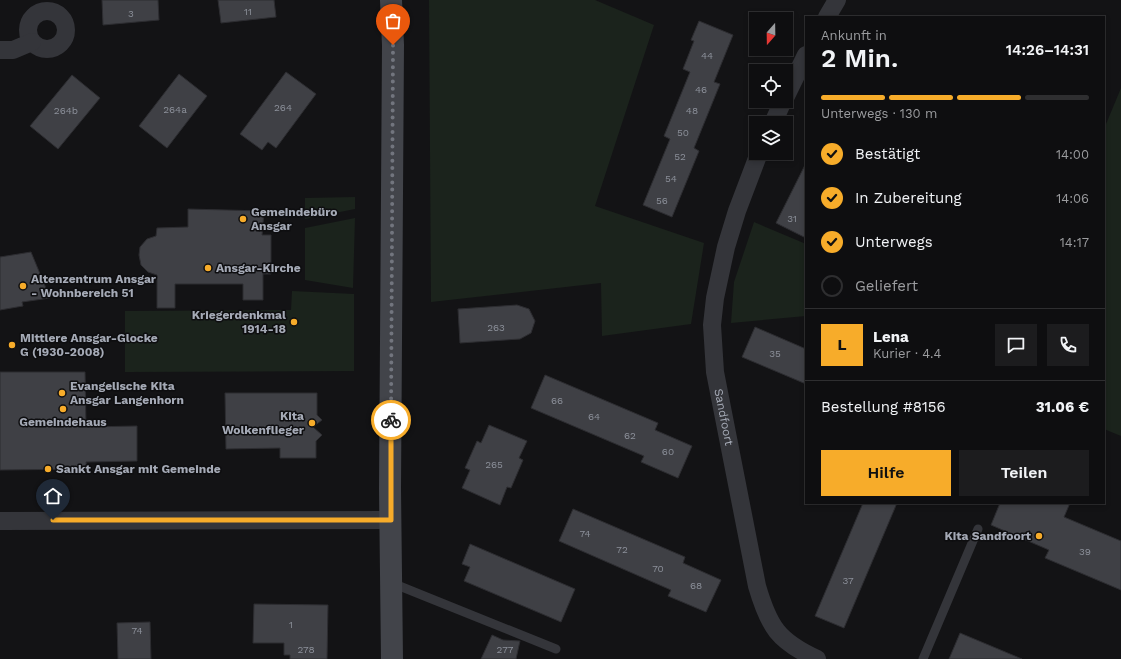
<!DOCTYPE html>
<html lang="de">
<head>
<meta charset="utf-8">
<style>
  body { margin:0; font-family:"Work Sans",sans-serif; background:#1c1c1e; color:#f1f3f6; height:100vh; display:flex; flex-direction:column; font-size:15px; white-space:nowrap }
  * { box-sizing:border-box; margin:0 }
  p { font-size:13px; color:#9b9c9f }
  .icon { flex:none; width:22px; height:22px; fill:none; stroke:currentColor; stroke-width:2; stroke-linecap:round; stroke-linejoin:round }
  .map { position:relative; flex:1; overflow:hidden }
  .details { position:absolute; left:805px; top:16px; width:300px; height:488px; display:flex; flex-direction:column; background:#0e0e10; border-radius:0px; box-shadow:0 2px 6px #0003,0 0 0 1px #2e2e30 }
  .details>* { flex:none }
  .needle { width:26px; rotate:200deg }
  .buttons { position:absolute; left:749px; top:12px; display:grid; gap:8px }
  .buttons a { display:grid; place-items:center; width:44px; height:44px; border-radius:0px; background:#0e0e10; box-shadow:0 2px 6px #0003,0 0 0 1px #2e2e30; font-size:20px }
  .pin { position:absolute; display:grid; place-items:center; width:34px; height:34px; color:#fff; margin:-41px -17px; border-radius:50% 50% 50% 0; rotate:-45deg; box-shadow:0 0 4px #0007 }
  .pin .icon { rotate:45deg }
  .courier { position:absolute; display:grid; place-items:center; width:40px; height:40px; margin:-20px; border:3px solid #f7ac2a; border-radius:50%; background:#fff; color:#222; box-shadow:0 1px 5px #0007 }
  .summary em { font-style:normal; font-weight:600 }
  .summary div { display:flex; flex-direction:column-reverse }
  .summary { display:flex; align-items:center; justify-content:space-between; height:68px; padding:0 16px }
  h1 { font-size:26px; font-weight:600; line-height:30px }
  .bar { display:grid; grid-template-columns:repeat(4,1fr); gap:6px 4px; align-content:center; height:48px; padding:0 16px }
  .bar i { height:5px; border-radius:3px; background:#2e2e30 }
  .bar .on { background:#f7ac2a }
  .bar p { grid-column:span 4 }
  .line { display:flex; align-items:center; gap:10px; padding:0 16px; border-top:1px solid #2e2e30 }
  .line div { flex:1 }
  .round { display:grid; place-items:center; flex:none; width:42px; height:42px; border-radius:0px; background:#1c1c1e }
  ol { padding:0 16px; list-style:none }
  li { display:flex; align-items:center; gap:12px; height:44px }
  li p { margin-inline-start:auto }
  li .icon { padding:4px; border-radius:50%; background:#f7ac2a; color:#111; stroke-width:4 }
  li:last-child { color:#9b9c9f }
  li i { width:22px; height:22px; border:2px solid #2e2e30; border-radius:50% }
  .action { display:flex; gap:8px; margin-top:auto; padding:8px 16px }
  .action a { flex:1; height:46px; border-radius:0px; background:#f7ac2a; color:#111; font-size:16px; font-weight:600; line-height:46px; text-align:center }
  .action a+a { background:#1c1c1e; color:#f1f3f6 }
  .map>svg:first-child { display:block }
  .green { fill:#1b231c }
  .building { fill:#3f4045; stroke:#2d2d31 }
  .lines { fill:none; stroke-linecap:round; stroke-linejoin:round }
  .lane { stroke:#34353a; stroke-width:9 }
  .street { stroke:#34353a; stroke-width:18 }
  .secondary { stroke:#42444a; stroke-width:22 }
  .done { stroke:#72757e; stroke-width:4; stroke-dasharray:0 7.2 }
  .route { stroke:#f7ac2a; stroke-width:5 }
  .poi-dot { fill:#f7ac2a; stroke:#0e0e10; stroke-width:1.5 }
  .labels { text-anchor:middle; stroke-width:3; stroke-linejoin:round; paint-order:stroke }
  .number-label { font-size:10px; fill:#8c909a }
  .poi-label { font-size:12px; font-weight:bold; fill:#a5aab6; stroke:#0e0e10; text-anchor:start }
  .street-label { font-size:12px; fill:#a5aab6; stroke:#0e0e10 }
</style>
</head>
<body>
<div class="map">
<svg width="1121" height="659" viewBox="0 0 1121 659">
  <rect width="100%" height="100%" fill="#131315"/>
  <path class="green" d="M429 0H595L654 25 595 206 704 243 691 324 602 336 601 283 431 302Z
    M1121 88V436L1104 429V129Z
    M355 197V209L305 219V198Z
    M355 218 353 288 305 280V228Z
    M754 222 806 244V316L731 323 734 282Z
    M292 291 354 294V371L125 372V311L291 310Z"/>
  <path class="building" d="M102 0H158L159 20 103 25Z
    M218 0H274L276 17 221 23Z
    M699 21 733 35 714 82 720 84 694 148 699 151 672 217 643 205 670 139 664 136 690 72 683 69 694 41 691 40Z
    M286 72 316 94 276 148 268 142 262 150 240 134Z
    M179 74 207 96 167 148 139 126Z
    M72 75 100 98 58 149 30 126Z
    M806 163V238L776 223Z
    M188 209 264 211 262 235H271V274H263V300H243V284H175V308H157V275L148 272 141 265 139 255 140 247 147 239 156 236 157 228 188 227Z
    M31 252 50 298 22 302 23 306 0 310V257Z
    M517 305 529 309 535 321 531 333 520 339 460 343 458 309Z
    M755 327 806 349V384L742 357Z
    M0 372H85L86 427 137 426V461L86 462 87 469 0 470Z
    M545 375 658 423 655 430 692 446 678 478 641 462 644 456 531 408Z
    M225 393H317V415L322 420 313 427 322 435 316 441V458H280V448L226 449Z
    M489 425 527 441 519 458 523 460 511 488 507 487 500 505 462 488 470 470 465 468 477 441 481 443Z
    M863 503H897L844 628 815 616Z
    M1000 503H1070L1064 517 1121 541V590L1045 558 1049 550 991 525Z
    M573 509 685 557 683 563 721 580 706 612 668 596 671 590 559 541Z
    M470 544 575 589 561 622 464 581 470 567 462 564Z
    M254 604 328 605 327 659H290V655H284V643H253Z
    M150 622 151 659H118L117 623Z
    M960 633 1022 659H949Z
    M492 635 503 640 520 641 516 659H481Z"/>
  <g class="lines">
    <path class="lane" d="M392 583 556 649
      M923 659 978 529"/>
    <g class="street">
      <circle cx="47" cy="30" r="19"/>
      <path d="M827 17 837 0"/>
      <path d="M0 50H13L32 42"/>
      <path d="M786 96 806 55"/>
      <path d="M773 123 783 101"/>
      <path id="s1" d="M759 153 737 211 726 247 715 298 712 325 715 372 757 586C769 627 778 641 817 659"/>
      <path d="M0 521 391 520"/>
    </g>
    <path class="secondary" d="M391 0 393 45 390 489 392 659"/>
  </g>
  <g class="lines">
    <path class="done" d="M391 420 393 45"/>
    <path class="route" d="M53 520H391V420"/>
  </g>
  <g class="poi-dot">
    <circle cx="243" cy="219" r="4"/>
    <circle cx="208" cy="268" r="4"/>
    <circle cx="23" cy="286" r="4"/>
    <circle cx="294" cy="322" r="4"/>
    <circle cx="12" cy="345" r="4"/>
    <circle cx="62" cy="393" r="4"/>
    <circle cx="63" cy="409" r="4"/>
    <circle cx="312" cy="423" r="4"/>
    <circle cx="48" cy="469" r="4"/>
    <circle cx="1039" cy="536" r="4"/>
  </g>
  <g class="labels">
    <g class="number-label">
      <text x="248" y="15">11</text>
      <text x="131" y="17">3</text>
      <text x="707" y="59">44</text>
      <text x="701" y="93">46</text>
      <text x="283" y="111">264</text>
      <text x="175" y="113">264a</text>
      <text x="66" y="114">264b</text>
      <text x="692" y="114">48</text>
      <text x="683" y="136">50</text>
      <text x="680" y="160">52</text>
      <text x="671" y="182">54</text>
      <text x="662" y="204">56</text>
      <text x="792" y="222">31</text>
      <text x="496" y="331">263</text>
      <text x="775" y="357">35</text>
      <text x="557" y="404">66</text>
      <text x="594" y="420">64</text>
      <text x="630" y="439">62</text>
      <text x="668" y="455">60</text>
      <text x="494" y="468">265</text>
      <text x="585" y="537">74</text>
      <text x="622" y="553">72</text>
      <text x="1085" y="555">39</text>
      <text x="658" y="572">70</text>
      <text x="848" y="584">37</text>
      <text x="696" y="589">68</text>
      <text x="291" y="628">1</text>
      <text x="137" y="634">74</text>
      <text x="306" y="653">278</text>
      <text x="505" y="653">277</text>
    </g>
    <g class="poi-label">
      <text x="251" y="216">Gemeindebüro<tspan x="251" dy="14">Ansgar</tspan></text>
      <text x="216" y="272">Ansgar-Kirche</text>
      <text x="31" y="283">Altenzentrum Ansgar<tspan x="31" dy="14">- Wohnbereich 51</tspan></text>
      <text x="286" y="319" text-anchor="end">Kriegerdenkmal<tspan x="286" dy="14">1914-18</tspan></text>
      <text x="20" y="342">Mittlere Ansgar-Glocke<tspan x="20" dy="14">G (1930-2008)</tspan></text>
      <text x="70" y="390">Evangelische Kita<tspan x="70" dy="14">Ansgar Langenhorn</tspan></text>
      <text x="304" y="420" text-anchor="end">Kita<tspan x="304" dy="14">Wolkenflieger</tspan></text>
      <text x="63" y="426" text-anchor="middle">Gemeindehaus</text>
      <text x="56" y="473">Sankt Ansgar mit Gemeinde</text>
      <text x="1031" y="540" text-anchor="end">Kita Sandfoort</text>
    </g>
    <g class="street-label">
      <text dy="4" stroke="none"><textPath href="#s1" startOffset="272">Sandfoort</textPath></text>
    </g>
  </g>
</svg>
<div class="buttons">
<a><svg class="needle" viewBox="-14 -14 28 28"><path d="M0-13l5 13h-10z" fill="#e53935"/><path d="M0 13l5-13h-10z" fill="#9b9c9f"/></svg></a>
<a><svg class="icon" aria-label="locate" viewBox="0 0 24 24"><circle cx="12" cy="12" r="6"/><path d="M12 2v4M12 18v4M2 12h4M18 12h4"/></svg></a>
<a><svg class="icon" aria-label="layers" viewBox="0 0 24 24"><path d="M12 4l9 5-9 5-9-5zM3 14l9 5 9-5"/></svg></a>
</div>
<div class="pin" style="left:393px;top:45px;background:#ea580c"><svg class="icon" aria-label="bag" viewBox="0 0 24 24"><path d="M5 8h14l-1 12H6zM9 8a3 3 0 0 1 6 0"/></svg></div>
<div class="pin" style="left:53px;top:520px;background:#1f2937"><svg class="icon" aria-label="home" viewBox="0 0 24 24"><path d="M3 11l9-7 9 7M6 9v11h12V9"/></svg></div>
<div class="courier" style="left:391px;top:420px"><svg class="icon" aria-label="bike" viewBox="0 0 24 24"><circle cx="6" cy="16" r="4"/><circle cx="18" cy="16" r="4"/><path d="M6 16l4-8h5l3 8M10 8l3 8H6M13 5h3"/></svg></div>
<section class="details">
<div class="summary"><div><h1>2 Min.</h1><p>Ankunft in</p></div><em>14:26–14:31</em></div>
<div class="bar"><i class="on"></i><i class="on"></i><i class="on"></i><i></i><p>Unterwegs · 130 m</p></div>
<ol>
<li><svg class="icon" aria-label="check" viewBox="0 0 24 24"><path d="M5 12l5 5 9-10"/></svg>Bestätigt<p>14:00</p></li>
<li><svg class="icon" aria-label="check" viewBox="0 0 24 24"><path d="M5 12l5 5 9-10"/></svg>In Zubereitung<p>14:06</p></li>
<li><svg class="icon" aria-label="check" viewBox="0 0 24 24"><path d="M5 12l5 5 9-10"/></svg>Unterwegs<p>14:17</p></li>
<li><i></i>Geliefert</li>
</ol>
<div class="line" style="height:72px"><b class="round" style="background:#f7ac2a;color:#111">L</b><div><b>Lena</b><p>Kurier · 4.4</p></div><a class="round"><svg class="icon" aria-label="chat" viewBox="0 0 24 24"><path d="M4 5h16v11H9l-5 4z"/></svg></a><a class="round"><svg class="icon" aria-label="phone" viewBox="0 0 24 24"><path d="M5 4h4l2 5-3 2q2 4 5 5l2-3 5 2v4C11 20 4 13 5 4z"/></svg></a></div>
<div class="line" style="height:52px"><div>Bestellung #8156</div><b>31.06 €</b></div>
<div class="action"><a>Hilfe</a><a>Teilen</a></div>
</section>
</div>
</body>
</html>
